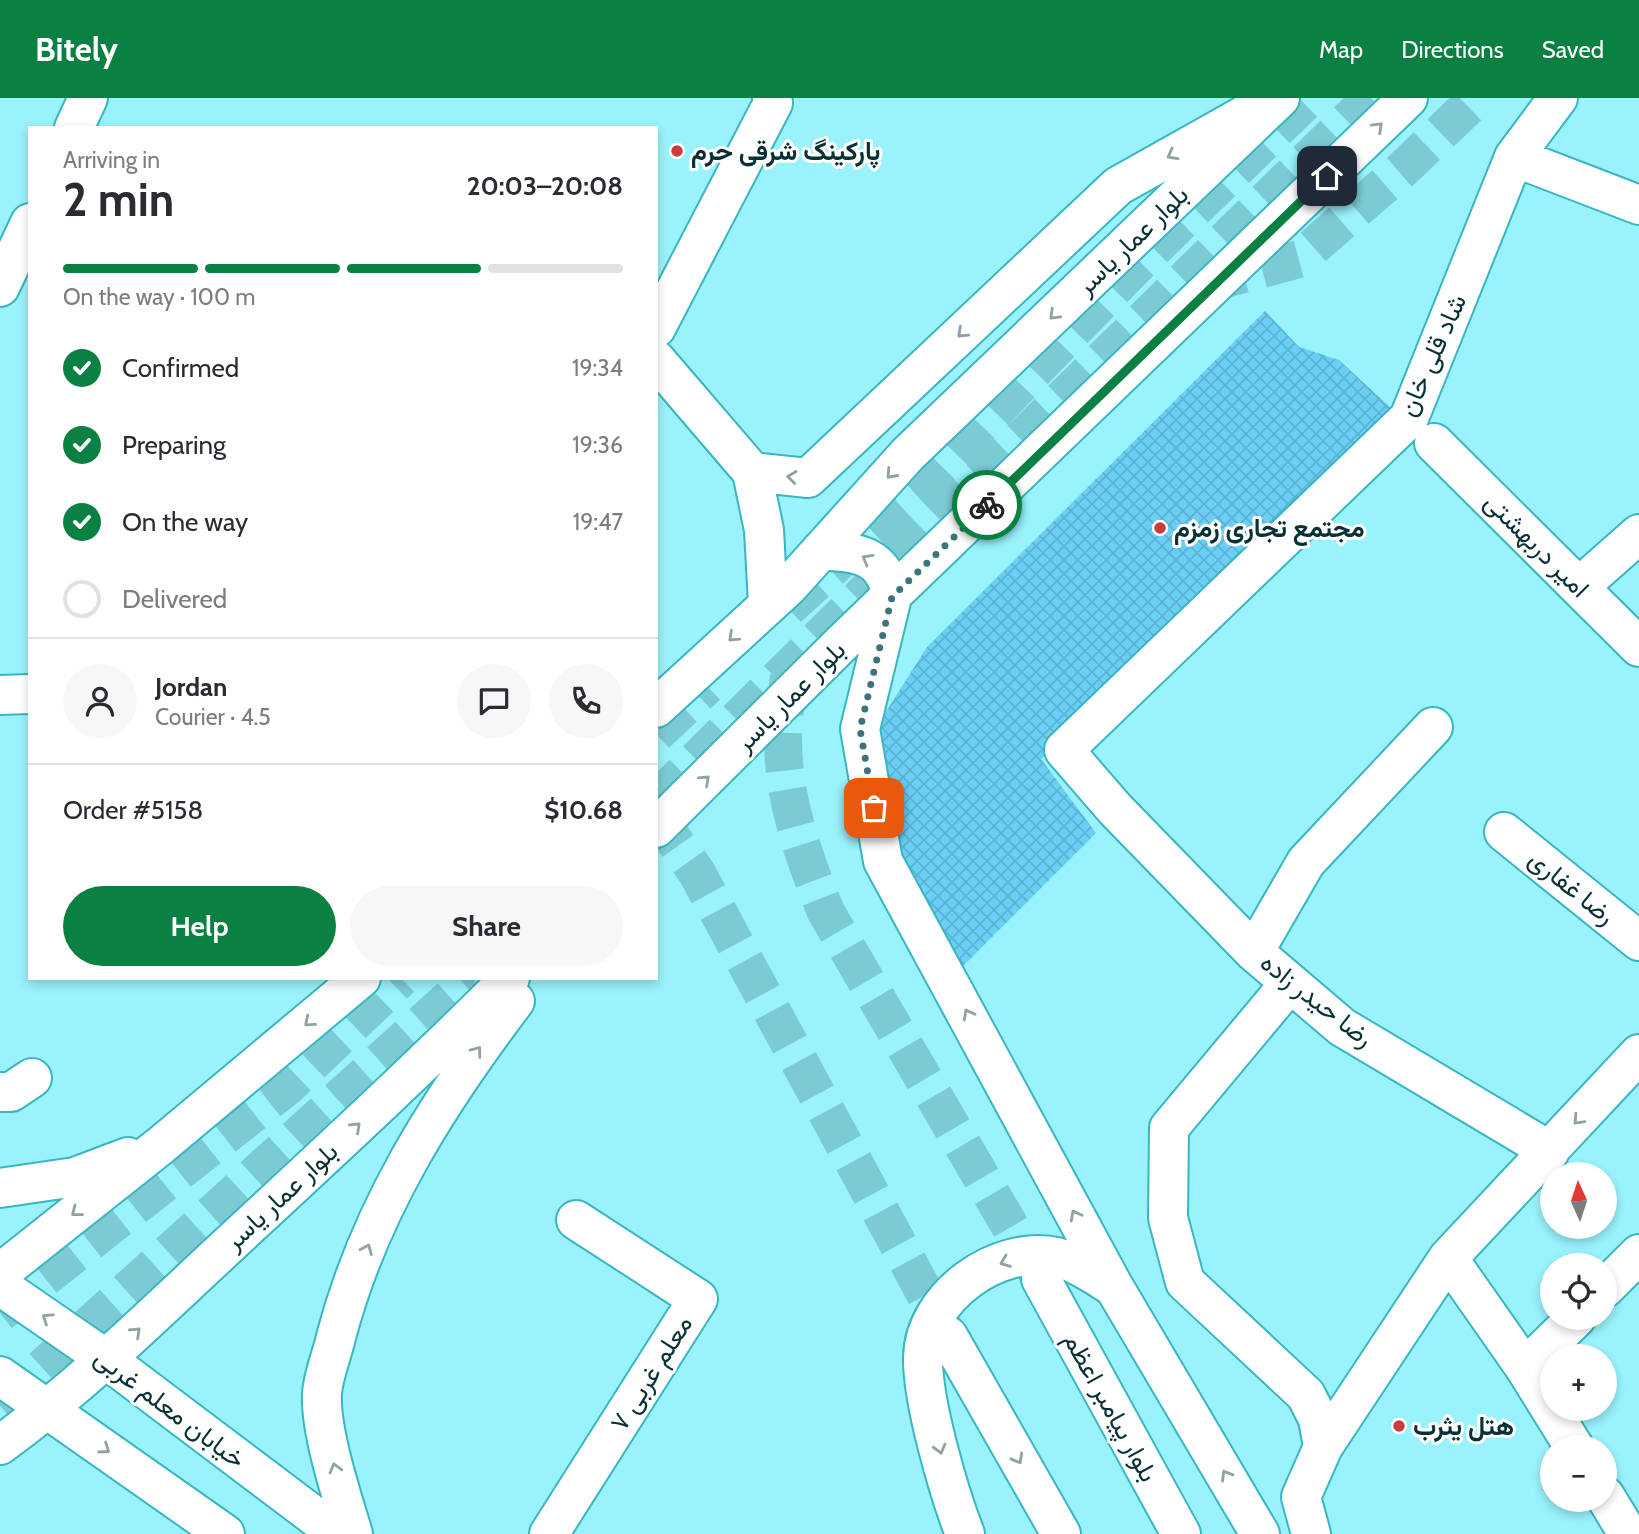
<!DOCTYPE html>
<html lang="en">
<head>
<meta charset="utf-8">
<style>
  body { margin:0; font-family:Cabin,Vazirmatn,sans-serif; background:#f7f7f7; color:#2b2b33; height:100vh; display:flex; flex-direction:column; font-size:26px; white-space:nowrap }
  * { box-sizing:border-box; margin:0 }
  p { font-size:23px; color:#7c7c81 }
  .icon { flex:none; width:38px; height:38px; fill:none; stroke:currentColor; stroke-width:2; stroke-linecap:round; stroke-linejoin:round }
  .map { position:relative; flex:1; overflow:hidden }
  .panel { position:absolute; left:28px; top:28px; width:630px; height:854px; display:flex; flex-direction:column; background:#fff; border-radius:0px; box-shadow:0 4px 10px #0003 }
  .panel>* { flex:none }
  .needle { width:46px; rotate:357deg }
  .fabs { position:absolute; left:1540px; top:1064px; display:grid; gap:14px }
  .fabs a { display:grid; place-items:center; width:77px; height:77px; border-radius:50%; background:#fff; box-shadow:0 4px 10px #0003; font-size:35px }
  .pin { position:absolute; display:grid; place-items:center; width:60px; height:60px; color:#fff; margin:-30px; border-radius:14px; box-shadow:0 4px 10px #0006 }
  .courier { position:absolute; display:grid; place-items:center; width:70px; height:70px; margin:-35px; border:5px solid #0b8043; border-radius:50%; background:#fff; color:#222; box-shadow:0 2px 9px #0007 }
  .overview em { font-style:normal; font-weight:800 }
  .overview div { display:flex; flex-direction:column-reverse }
  .overview { display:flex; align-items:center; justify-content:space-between; height:119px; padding:0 35px }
  h1 { font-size:46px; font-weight:800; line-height:52px }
  .bar { display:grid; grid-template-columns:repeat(4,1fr); gap:10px 7px; align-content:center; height:84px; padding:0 35px }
  .bar i { height:9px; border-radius:5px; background:#e1e1e2 }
  .bar .current { background:#0b8043 }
  .bar p { grid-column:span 4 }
  .line { display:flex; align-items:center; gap:18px; padding:0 35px; border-top:2px solid #e1e1e2 }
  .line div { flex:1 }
  .round { display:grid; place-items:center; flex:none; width:74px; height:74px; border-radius:37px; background:#f7f7f7 }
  ol { padding:0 35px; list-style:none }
  li { display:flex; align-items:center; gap:21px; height:77px }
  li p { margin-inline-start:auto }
  li .icon { padding:7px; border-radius:50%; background:#0b8043; color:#fff; stroke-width:4 }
  li:last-child { color:#7c7c81 }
  li i { width:38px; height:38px; border:4px solid #e1e1e2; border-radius:50% }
  .primary-button { display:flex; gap:14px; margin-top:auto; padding:14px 35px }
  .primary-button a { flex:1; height:80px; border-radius:42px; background:#0b8043; color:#fff; font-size:28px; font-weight:800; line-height:80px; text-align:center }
  .primary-button a+a { background:#f7f7f7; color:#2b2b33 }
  header { display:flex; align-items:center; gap:42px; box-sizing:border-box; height:98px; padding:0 35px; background:#0b8043; color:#fff }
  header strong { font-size:33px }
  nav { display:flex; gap:38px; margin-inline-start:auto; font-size:24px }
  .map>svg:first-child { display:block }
  .building { fill:url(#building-cross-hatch) }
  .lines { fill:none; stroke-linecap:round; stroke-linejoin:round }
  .major-tunnel { stroke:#7ccbd4; stroke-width:38; stroke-dasharray:38 19; stroke-linecap:butt }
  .minor-casing { stroke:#38b6c2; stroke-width:42 }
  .major-casing { stroke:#38b6c2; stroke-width:42 }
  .minor { stroke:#fff; stroke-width:38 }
  .major { stroke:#fff; stroke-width:38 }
  .oneway { stroke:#90a2a4 }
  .done { stroke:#3b757b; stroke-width:7; stroke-dasharray:0 12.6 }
  .route { stroke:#0b8043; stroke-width:9 }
  .poi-dot { fill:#cb3d3d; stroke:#fff; stroke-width:2.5 }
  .labels { text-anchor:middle; stroke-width:6; stroke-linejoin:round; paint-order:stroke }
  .poi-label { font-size:26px; font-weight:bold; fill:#093135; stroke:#fff; text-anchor:start }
  .street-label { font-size:26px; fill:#093135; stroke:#fff }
</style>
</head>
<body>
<header>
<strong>Bitely</strong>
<nav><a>Map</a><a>Directions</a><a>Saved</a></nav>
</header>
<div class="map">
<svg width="1639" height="1436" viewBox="0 0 1639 1436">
  <defs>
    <pattern id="building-cross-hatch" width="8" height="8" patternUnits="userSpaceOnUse" patternTransform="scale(1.75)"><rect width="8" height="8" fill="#6bcff5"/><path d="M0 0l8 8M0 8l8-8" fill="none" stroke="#5bb2d3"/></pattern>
  </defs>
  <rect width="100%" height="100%" fill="#99f2fc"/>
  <path class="building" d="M1265 213 1299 249 1339 262 1392 311 1041 661 1096 735 961 870 888 754 871 679 882 620 927 549Z"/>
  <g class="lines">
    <path class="major-tunnel" d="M1207 186 1299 161 1404 70 1477 0
      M788 510 923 387 1136 168 1309 0
      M789 578C787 599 783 621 783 642 783 701 804 760 826 814L1041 1181
      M656 636 707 588
      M656 702 949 411 1371 0
      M656 717 697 775 948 1238
      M0 1215 288 988 401 880
      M0 1308 472 880"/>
    <defs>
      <path id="minor" d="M74 30 88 0
        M1514 59 1639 107
        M0 189 30 125
        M656 230 773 5 772 0
        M656 262 752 374 764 432 768 506
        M1434 345 1639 549
        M752 374 808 380 1118 88 1266 5
        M1579 489 1639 436
        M0 597 30 596
        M1504 734 1639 843
        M1254 854 1306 764 1433 629
        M1290 885 1169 1030 1168 1120 1185 1184 1306 1297 1318 1321 1323 1349 1301 1399 1311 1436
        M0 994H11L32 980
        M1550 1053 1342 929 1254 854 1115 711 1064 652 1409 320 1514 59 1558 0
        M1605 1190 1639 1156
        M1525 1270 1576 1220
        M1323 1349 1448 1160
        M1574 1349 1525 1270 1448 1160 1639 956
        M1605 1398 1628 1436
        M549 1436 698 1201 576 1122"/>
      <path id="major" d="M821 452C859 455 884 456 892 499L860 631 883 763 1114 1189 1260 1436
        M656 610 788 489 908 356 1280 0
        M656 730 842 545 1408 0
        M0 1090 75 1079 128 1059
        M0 1175 160 1048 361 880
        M1041 1181 1181 1436
        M0 1188 106 1261 338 1436
        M948 1238 1061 1436
        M0 1278 225 1436
        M0 1347C79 1290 149 1221 220 1155 318 1064 416 974 510 880
        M353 1436C342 1399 320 1333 322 1296 323 1278 332 1257 336 1239 369 1113 437 1006 515 903
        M965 1436C949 1395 922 1303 923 1259 924 1199 998 1146 1057 1159 1076 1164 1096 1178 1114 1189"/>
    </defs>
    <use href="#minor" class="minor-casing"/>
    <use href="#major" class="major-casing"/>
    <use href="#minor" class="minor"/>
    <use href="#major" class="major"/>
  </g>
  <defs><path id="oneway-chevron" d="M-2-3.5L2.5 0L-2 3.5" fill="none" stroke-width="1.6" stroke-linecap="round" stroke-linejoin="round" transform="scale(1.75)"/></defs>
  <g class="oneway">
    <use href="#oneway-chevron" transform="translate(1378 29) rotate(-44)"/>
    <use href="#oneway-chevron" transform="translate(1172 57) rotate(151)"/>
    <use href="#oneway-chevron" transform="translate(1054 217) rotate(136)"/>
    <use href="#oneway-chevron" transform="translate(962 235) rotate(137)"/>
    <use href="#oneway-chevron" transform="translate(891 376) rotate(132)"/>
    <use href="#oneway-chevron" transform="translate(792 379) rotate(-173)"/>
    <use href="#oneway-chevron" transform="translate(867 461) rotate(-150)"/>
    <use href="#oneway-chevron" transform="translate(733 539) rotate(137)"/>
    <use href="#oneway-chevron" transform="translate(705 682) rotate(-43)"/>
    <use href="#oneway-chevron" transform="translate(968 916) rotate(-118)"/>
    <use href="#oneway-chevron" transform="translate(309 924) rotate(140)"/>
    <use href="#oneway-chevron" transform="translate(477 953) rotate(-53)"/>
    <use href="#oneway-chevron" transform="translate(1578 1022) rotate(133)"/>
    <use href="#oneway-chevron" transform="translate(356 1029) rotate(-43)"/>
    <use href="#oneway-chevron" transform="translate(76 1114) rotate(142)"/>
    <use href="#oneway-chevron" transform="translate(1075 1117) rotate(-118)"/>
    <use href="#oneway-chevron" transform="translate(367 1151) rotate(-67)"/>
    <use href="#oneway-chevron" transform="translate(1005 1164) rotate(159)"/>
    <use href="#oneway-chevron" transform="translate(47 1220) rotate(-146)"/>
    <use href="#oneway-chevron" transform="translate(136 1234) rotate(-43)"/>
    <use href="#oneway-chevron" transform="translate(105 1351) rotate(35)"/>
    <use href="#oneway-chevron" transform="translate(940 1351) rotate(75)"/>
    <use href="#oneway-chevron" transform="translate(1018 1361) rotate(61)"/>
    <use href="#oneway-chevron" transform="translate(335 1370) rotate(-105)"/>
    <use href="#oneway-chevron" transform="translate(1226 1377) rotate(-121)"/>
  </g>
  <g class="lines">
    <path class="done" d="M874 710 860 631 892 499 987 407"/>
    <path class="route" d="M987 407 1327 78"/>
  </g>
  <g class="poi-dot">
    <circle cx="677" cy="53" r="7"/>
    <circle cx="1160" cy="430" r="7"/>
    <circle cx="1399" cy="1328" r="7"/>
  </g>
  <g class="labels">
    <g class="poi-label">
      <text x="691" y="62">پارکینگ شرقی حرم</text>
      <text x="1174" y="439">مجتمع تجاری زمزم</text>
      <text x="1413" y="1337">هتل یثرب</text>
    </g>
    <g class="street-label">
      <text transform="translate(1132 142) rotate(-44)" y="9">بلوار عمار یاسر</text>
      <text transform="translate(1432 257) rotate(-66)" y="9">شاد قلی خان</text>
      <text transform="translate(1537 447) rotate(45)" y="9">امیر دربهشتی</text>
      <text transform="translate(790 598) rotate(-45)" y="9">بلوار عمار یاسر</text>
      <text transform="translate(1572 789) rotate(39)" y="9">رضا غفاری</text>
      <text transform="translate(1317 902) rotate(38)" y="9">رضا حیدر زاده</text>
      <text transform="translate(281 1098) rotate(-43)" y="9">بلوار عمار یاسر</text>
      <text transform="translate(651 1275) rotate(-58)" y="9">معلم غربی ۷</text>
      <text transform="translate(1111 1309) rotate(61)" y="9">بلوار پیامبر اعظم</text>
      <text transform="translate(170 1310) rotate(37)" y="9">خیابان معلم غربی</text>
    </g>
  </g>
</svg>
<div class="fabs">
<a><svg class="needle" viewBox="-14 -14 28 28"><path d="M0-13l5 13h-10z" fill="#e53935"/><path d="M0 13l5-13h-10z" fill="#7c7c81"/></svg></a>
<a><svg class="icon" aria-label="locate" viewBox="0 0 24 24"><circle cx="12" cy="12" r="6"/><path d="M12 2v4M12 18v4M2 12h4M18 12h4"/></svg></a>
<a>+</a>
<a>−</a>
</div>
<div class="pin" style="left:874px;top:710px;background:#ea580c"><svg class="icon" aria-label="bag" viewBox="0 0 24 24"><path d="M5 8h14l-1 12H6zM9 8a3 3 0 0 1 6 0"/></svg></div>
<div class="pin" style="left:1327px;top:78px;background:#1f2937"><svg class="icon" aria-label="home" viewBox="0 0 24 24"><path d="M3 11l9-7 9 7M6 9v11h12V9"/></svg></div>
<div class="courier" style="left:987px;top:407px"><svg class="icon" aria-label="bike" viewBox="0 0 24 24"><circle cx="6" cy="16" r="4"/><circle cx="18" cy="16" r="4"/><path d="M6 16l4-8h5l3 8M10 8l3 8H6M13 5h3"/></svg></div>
<section class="panel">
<div class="overview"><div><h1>2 min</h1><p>Arriving in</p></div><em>20:03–20:08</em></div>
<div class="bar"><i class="current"></i><i class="current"></i><i class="current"></i><i></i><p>On the way · 100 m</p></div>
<ol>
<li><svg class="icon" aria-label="check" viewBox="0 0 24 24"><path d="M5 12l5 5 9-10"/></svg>Confirmed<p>19:34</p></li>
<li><svg class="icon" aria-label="check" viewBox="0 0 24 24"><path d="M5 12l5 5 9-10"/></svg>Preparing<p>19:36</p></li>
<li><svg class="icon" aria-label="check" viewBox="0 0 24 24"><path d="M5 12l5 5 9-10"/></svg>On the way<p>19:47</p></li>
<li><i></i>Delivered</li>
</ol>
<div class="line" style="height:126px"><a class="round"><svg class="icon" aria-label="person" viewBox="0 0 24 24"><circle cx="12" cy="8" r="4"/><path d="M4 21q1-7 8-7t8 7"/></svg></a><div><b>Jordan</b><p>Courier · 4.5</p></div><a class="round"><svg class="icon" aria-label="chat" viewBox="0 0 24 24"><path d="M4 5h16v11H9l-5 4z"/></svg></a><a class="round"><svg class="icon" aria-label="phone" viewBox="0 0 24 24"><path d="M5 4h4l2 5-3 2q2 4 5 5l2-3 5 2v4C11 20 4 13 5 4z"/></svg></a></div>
<div class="line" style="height:91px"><div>Order #5158</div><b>$10.68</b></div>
<div class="primary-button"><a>Help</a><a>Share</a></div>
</section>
</div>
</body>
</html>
